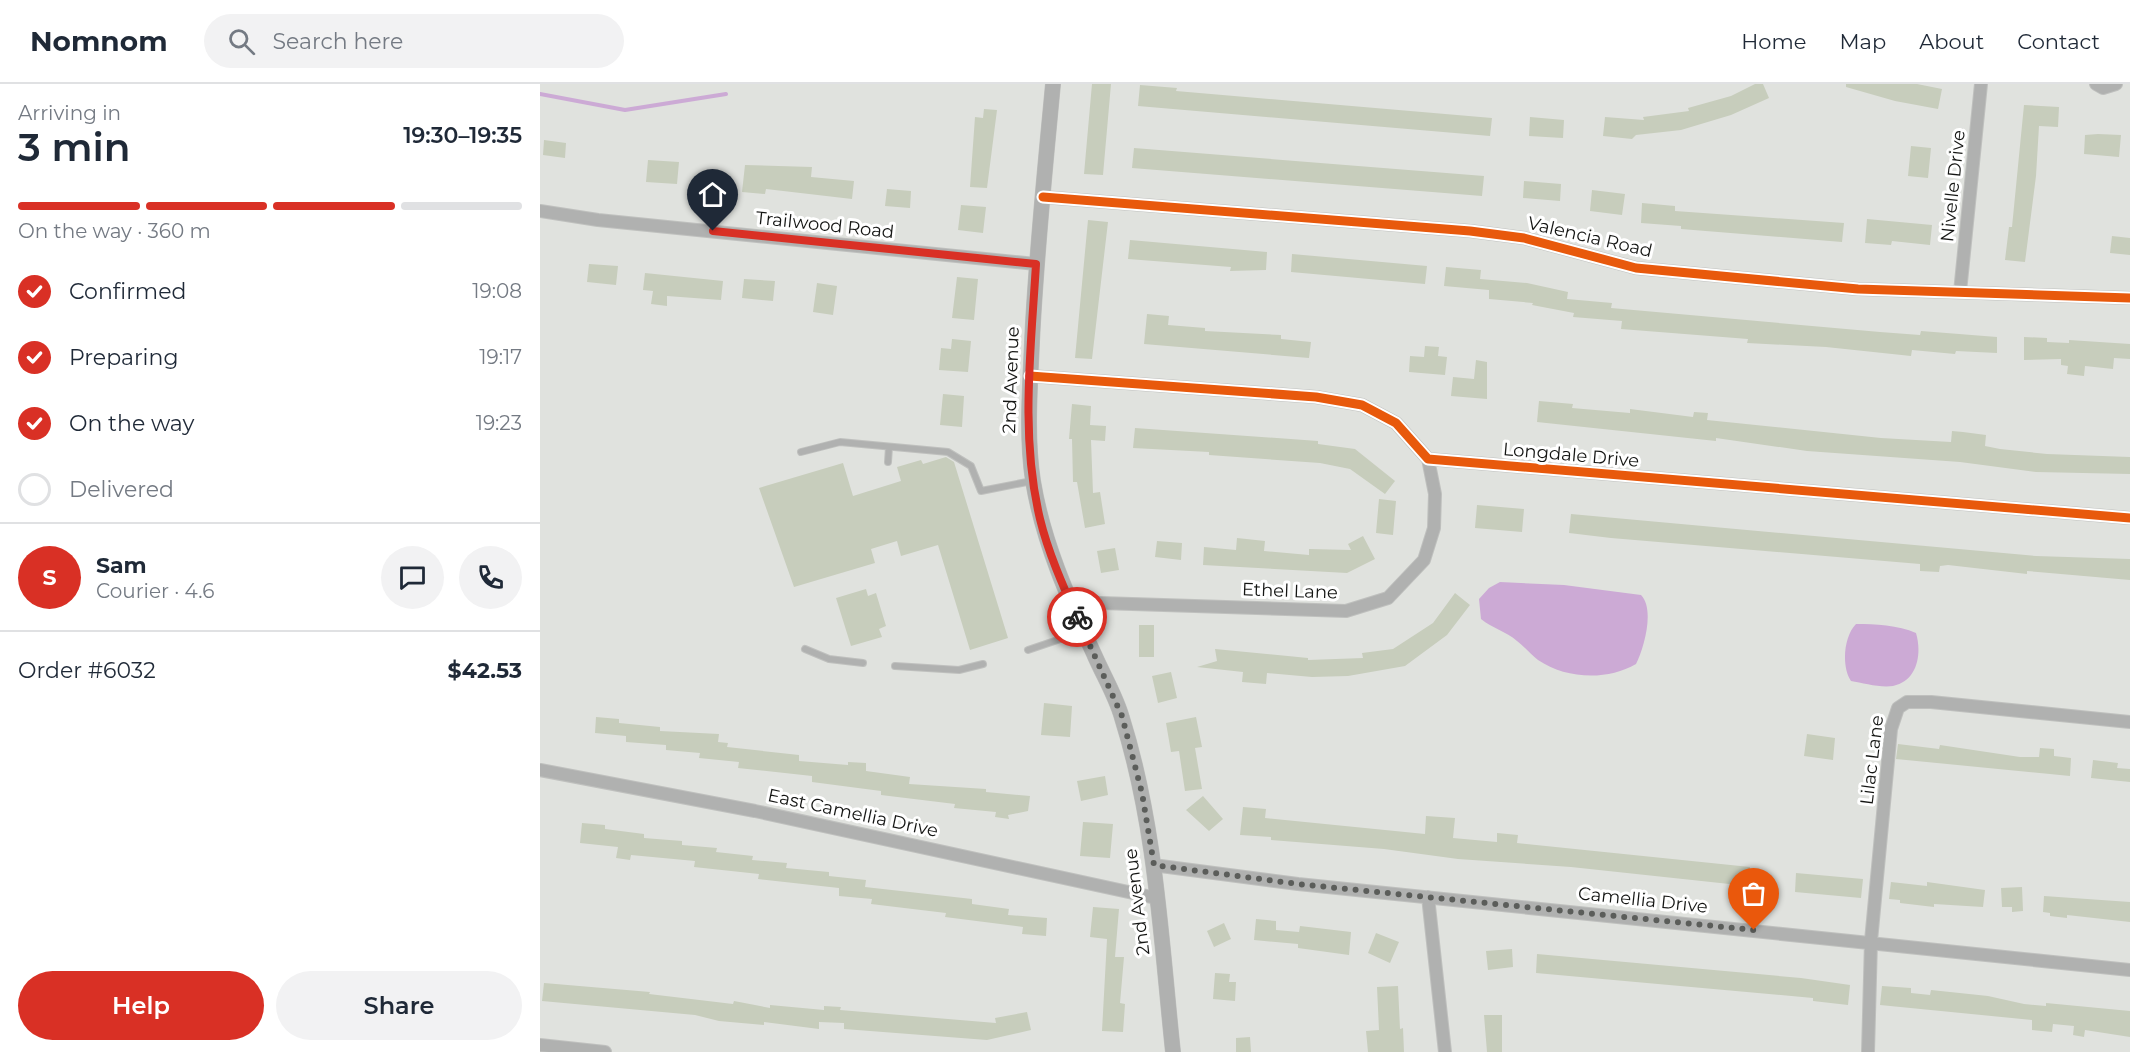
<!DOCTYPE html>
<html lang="en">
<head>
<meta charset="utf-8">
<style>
  body { margin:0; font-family:Montserrat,sans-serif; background:#f2f2f3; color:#1f2937; height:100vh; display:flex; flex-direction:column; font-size:22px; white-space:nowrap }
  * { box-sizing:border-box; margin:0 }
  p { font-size:20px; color:#747a83 }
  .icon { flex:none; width:33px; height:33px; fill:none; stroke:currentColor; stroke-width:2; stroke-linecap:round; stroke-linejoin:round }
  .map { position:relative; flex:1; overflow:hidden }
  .drawer { display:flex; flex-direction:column; background:#fff; width:540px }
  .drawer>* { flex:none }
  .pin { position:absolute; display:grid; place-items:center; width:51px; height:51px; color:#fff; margin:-62px -26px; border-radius:50% 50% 50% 0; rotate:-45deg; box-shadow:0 0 6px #0007 }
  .pin .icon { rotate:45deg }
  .courier { position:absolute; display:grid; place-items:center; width:60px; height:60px; margin:-30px; border:4px solid #d93025; border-radius:50%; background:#fff; color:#222; box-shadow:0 2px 8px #0007 }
  .overview em { font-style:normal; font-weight:600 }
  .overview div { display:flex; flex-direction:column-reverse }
  .overview { display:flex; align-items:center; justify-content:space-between; height:102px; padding:0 18px }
  h1 { font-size:39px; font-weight:600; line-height:45px }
  .bar { display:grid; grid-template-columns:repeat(4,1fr); gap:9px 6px; align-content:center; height:72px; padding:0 18px }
  .bar i { height:8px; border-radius:4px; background:#e0e1e3 }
  .bar .selected { background:#d93025 }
  .bar p { grid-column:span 4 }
  .line { display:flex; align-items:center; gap:15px; padding:0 18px; border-top:2px solid #e0e1e3 }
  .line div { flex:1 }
  .round { display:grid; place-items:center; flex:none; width:63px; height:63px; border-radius:32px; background:#f2f2f3 }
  ol { padding:0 18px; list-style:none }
  li { display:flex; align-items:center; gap:18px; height:66px }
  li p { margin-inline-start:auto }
  li .icon { padding:6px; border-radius:50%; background:#d93025; color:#fff; stroke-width:4 }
  li:last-child { color:#747a83 }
  li i { width:33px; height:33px; border:3px solid #e0e1e3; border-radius:50% }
  .action { display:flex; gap:12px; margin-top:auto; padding:12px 18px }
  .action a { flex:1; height:69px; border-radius:36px; background:#d93025; color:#fff; font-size:24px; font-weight:600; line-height:69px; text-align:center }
  .action a+a { background:#f2f2f3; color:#1f2937 }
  header { display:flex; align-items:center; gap:36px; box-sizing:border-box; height:84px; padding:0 30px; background:#fff; border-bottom:2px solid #e0e1e3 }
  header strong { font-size:28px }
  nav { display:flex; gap:33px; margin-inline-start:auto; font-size:21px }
  .search { width:420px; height:54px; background:#f2f2f3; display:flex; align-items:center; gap:15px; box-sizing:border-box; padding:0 21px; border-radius:33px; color:#747a83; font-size:22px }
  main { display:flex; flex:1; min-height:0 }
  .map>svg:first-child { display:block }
  .water { fill:#ccaad5 }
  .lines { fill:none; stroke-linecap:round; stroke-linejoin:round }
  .stream { stroke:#ccaad5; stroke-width:4 }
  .building { fill:#c7cdbc }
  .service-casing { stroke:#bfc0be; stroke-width:8 }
  .minor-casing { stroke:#bfc0be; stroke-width:14 }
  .tertiary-casing { stroke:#bfc0be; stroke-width:16 }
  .service { stroke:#b0b1b0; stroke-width:6 }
  .minor { stroke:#b0b1b0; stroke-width:12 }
  .tertiary { stroke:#b0b1b0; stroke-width:15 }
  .cycleway-casing { stroke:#fff; stroke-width:13 }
  .cycleway { stroke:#e8590c; stroke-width:9 }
  .done { stroke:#5b5d5a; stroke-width:6; stroke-dasharray:0 10.8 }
  .route { stroke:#d93025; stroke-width:8 }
  .labels { text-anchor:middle; stroke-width:6; stroke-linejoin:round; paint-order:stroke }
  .street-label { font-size:18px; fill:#141513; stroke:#fff }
</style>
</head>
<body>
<header>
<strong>Nomnom</strong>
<div class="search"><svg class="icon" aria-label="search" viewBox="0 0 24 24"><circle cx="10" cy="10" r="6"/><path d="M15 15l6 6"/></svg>Search here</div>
<nav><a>Home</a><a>Map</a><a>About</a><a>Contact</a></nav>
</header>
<main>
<section class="drawer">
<div class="overview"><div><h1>3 min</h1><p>Arriving in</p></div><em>19:30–19:35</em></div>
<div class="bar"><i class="selected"></i><i class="selected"></i><i class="selected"></i><i></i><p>On the way · 360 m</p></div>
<ol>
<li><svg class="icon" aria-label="check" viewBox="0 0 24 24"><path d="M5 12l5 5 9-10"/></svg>Confirmed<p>19:08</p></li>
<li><svg class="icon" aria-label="check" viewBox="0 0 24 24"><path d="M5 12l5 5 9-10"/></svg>Preparing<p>19:17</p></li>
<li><svg class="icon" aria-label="check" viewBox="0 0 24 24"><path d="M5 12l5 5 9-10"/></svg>On the way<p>19:23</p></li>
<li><i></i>Delivered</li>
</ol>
<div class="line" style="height:108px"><b class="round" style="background:#d93025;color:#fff">S</b><div><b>Sam</b><p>Courier · 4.6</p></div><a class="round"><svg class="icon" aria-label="chat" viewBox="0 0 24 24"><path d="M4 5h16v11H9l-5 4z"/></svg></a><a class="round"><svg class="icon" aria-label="phone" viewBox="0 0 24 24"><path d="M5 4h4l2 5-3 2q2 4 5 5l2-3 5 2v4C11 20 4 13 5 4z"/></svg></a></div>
<div class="line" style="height:78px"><div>Order #6032</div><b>$42.53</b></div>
<div class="action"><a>Help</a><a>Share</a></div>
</section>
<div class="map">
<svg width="1590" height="968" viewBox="0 0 1590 968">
  <rect width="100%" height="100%" fill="#e0e2de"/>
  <path class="water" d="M960 498 1024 501 1101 511C1115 525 1104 564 1096 580 1067 597 1026 595 998 576 990 570 985 563 977 557 967 548 952 544 941 535L939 515 949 504Z
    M1316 540C1335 540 1358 541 1376 549 1382 569 1378 597 1353 602 1340 604 1323 599 1311 597 1301 582 1304 552 1316 540Z"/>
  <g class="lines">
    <path class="stream" d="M0 10 85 26 186 10"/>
  </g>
  <path class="building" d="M552 0H571L563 91 544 90Z
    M1215 0H1223L1229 14 1191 31 1141 46 1096 51 1092 55 1063 52 1065 33 1104 36 1103 33 1149 27 1148 24 1191 12Z
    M1306 0H1377L1402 5 1398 25 1355 17 1306 3Z
    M600 1 637 4 636 7 952 34 950 52 598 22Z
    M1484 21 1519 23 1518 43 1499 42 1496 92 1485 178 1465 176 1469 143H1472Z
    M444 25 457 26 447 104 430 103 435 33 443 34Z
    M990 33 1024 36 1023 54 989 52Z
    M1558 50 1581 51 1579 73 1544 70 1545 51Z
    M4 56 26 59 25 74 3 71Z
    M1371 62 1391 64 1388 94 1368 92Z
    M594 64 944 92 942 112 592 84Z
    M108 76 139 78 137 100 106 98Z
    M205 81 272 83 271 93 314 97 312 115 226 105 225 110 202 108Z
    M984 97 1021 100 1020 117 983 114Z
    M347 105 371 107 370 124 345 122Z
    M1052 106 1085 110 1082 131 1050 127Z
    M1102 119 1135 122V127L1304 139 1302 158 1141 145V142L1101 139Z
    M421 121 446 123 443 149 418 146Z
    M1327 135 1392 141 1390 161 1352 157 1351 161 1325 159Z
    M548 136 568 138 552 275 535 274Z
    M1572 152 1590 154V171L1570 169Z
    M590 156 727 168 726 186 690 187 691 183 588 175Z
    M752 170 887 182 885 200 751 188Z
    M49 180 78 182 76 201 47 198Z
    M906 183 941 186 940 195 987 199 1028 208 1027 215 1072 219 1071 224 1340 248 1380 251 1381 247 1457 253V269L1416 267 1415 270 1372 266 1371 272 1286 263 1207 259 1208 255 1081 245 1082 237 1033 233 1034 229 992 221 993 219 949 215V206L904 202Z
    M105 189 183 197 181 216 127 212V222L111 220 113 207 103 206Z
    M417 193 438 195 434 236 412 234Z
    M204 195 235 197 233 217 202 214Z
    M277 199 297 202 293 231 273 228Z
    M607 230 629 232 628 241 665 244V247L741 251V255L771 258 769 274 604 260Z
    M1484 253 1507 254V258L1529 259V256L1590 260V275L1574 274 1573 285 1545 282 1544 292 1527 290 1528 282 1521 281V275L1484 276Z
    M412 255 431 257 428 288 399 286 401 264 411 265Z
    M885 262 899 263 898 272 907 273 905 291 869 288 870 272 884 273Z
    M936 276 947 278V315L911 312 913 293 934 295Z
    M403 310 424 312 422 343 400 341Z
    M999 317 1033 320 1032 324 1090 329V325L1153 333 1154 328 1168 329 1167 336 1341 354 1411 358 1412 347 1423 348 1446 351 1445 362 1460 365 1507 370 1590 373V390L1496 388 1420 378 1267 367 1176 354V357L997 338Z
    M532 320 551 322 550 341 566 342 565 357 551 356 553 409 560 408 565 440 545 444 537 398H533L532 355H529Z
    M595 344 778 357V360L815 365 855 397 845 410 810 385 780 379 669 371V368L593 364Z
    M406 373 414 378 468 554 430 566 398 461 361 472 357 457 331 465 335 479 254 503 219 404 303 379 313 412 361 397 357 383 381 376 383 380Z
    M839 415 856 417 853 451 836 449Z
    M937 421 984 425 982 448 935 444Z
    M1031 430 1496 472 1590 475V496L1487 487V490L1408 481 1400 482 1399 488 1380 487V480L1071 454 1029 449Z
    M823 452 835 475 807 489 663 481 664 463 696 466 697 454 725 457 724 467 769 471V465L811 466 808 460Z
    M617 457 642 459 641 476 615 473Z
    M575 464 579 486 561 489 557 467Z
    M326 505 328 512 336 509 346 542 339 545 342 553 311 562 296 514Z
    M915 509 930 521 907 551 865 582 808 592 772 593 727 589 726 600 702 598 703 588 657 583 677 577 675 565 768 574V576L823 574 822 569 853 565 893 539Z
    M599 541H614V573H599Z
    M631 588 637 614 618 619 612 592Z
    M504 619 532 622 530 653 501 651Z
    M56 633 79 635V639L120 643V647L179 650 178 658 188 659 187 663 259 671V677L308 681V678L326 679V687L370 693 369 700 446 705V708L490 712 488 727 468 731 469 735 455 733 456 728 414 724 415 720 341 711V707L272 698V692L198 684 199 678 159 674 160 669 126 666V661L86 658V652L55 649Z
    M656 633 662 663 655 664 662 705 645 707 639 667 631 668 626 639Z
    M1267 650 1295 654 1293 676 1264 672Z
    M1358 660 1399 665 1400 661 1480 673H1499L1500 664 1514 665V672L1531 674 1530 692 1356 675Z
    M1553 676 1578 679 1577 684 1590 685V698L1551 694Z
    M565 692 568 711 541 717 537 697Z
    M663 712 683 735 669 747 646 726Z
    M703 723 726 725 725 734 885 750 886 732 915 734 913 754 957 758V749L978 751 977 759 1210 783 1208 802 1031 783 918 775 844 765 731 756V753L700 751Z
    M543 738 573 740 570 774 540 772Z
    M42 739 65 741V745L104 750V754L142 757V761L177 764 176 768 213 772 212 776 247 779 246 784 289 788V792L326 796 325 803 432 815V820L469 825 468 831 507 834 506 852 482 850 483 843 405 833 406 829 331 820 332 815 299 812V804L218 795 219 790 154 783 155 777 91 771 90 776 76 774 78 763 40 759Z
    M1256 789 1323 795 1321 814 1255 808Z
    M1351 798 1387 802V798L1445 806 1443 823 1394 820V823L1360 819V816L1349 815Z
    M1482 803 1483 827 1472 828V823H1462L1461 804Z
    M1504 812 1590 818V838L1527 831V834L1510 832V829L1503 828Z
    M553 823 579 825 575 873H584L580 919 585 920 583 948 562 947 567 855 550 853Z
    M716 835 736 837V846L759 848 760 842 811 848 809 871 758 864V860L714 856Z
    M684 839 691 855 674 863 667 847Z
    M836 849 859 858 850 879 828 869Z
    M972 865 973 883 948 886 946 867Z
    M997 870 1261 894 1310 901 1308 921 1273 917V914L996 889Z
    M675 889 690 890 689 898H696L695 917 673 915Z
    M4 899 110 908 109 910 193 920 194 917 230 924V921L284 926V922L301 923 300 926 456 939 455 934 487 928 491 946 447 956 304 945V939L279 938V945L224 938V941L179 937 155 931 2 917Z
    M858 902 860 945 863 944 864 968H828L826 947 839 946 837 903Z
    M1342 902 1371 904V909L1390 911 1391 906 1448 912 1484 920 1506 922V919L1590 927V953L1545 946 1544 953 1533 951 1534 942 1513 940 1512 948 1492 946V936L1340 921Z
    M944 931H962V968H947Z
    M710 953 711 968H696V954Z"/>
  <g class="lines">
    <defs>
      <path id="service" d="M261 368 300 358 408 368 431 382 441 407 492 397
        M348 378 349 363
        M265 565 289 575 323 579
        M488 566 544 547
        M355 582 419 586 443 580"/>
      <path id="minor" d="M1556 0 1563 4 1576 0
        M503 113 930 147 984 154 1096 184 1318 205 1590 214
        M0 127 58 136 496 180
        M1420 208 1441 0
        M490 292 776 313 822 321 856 339 888 375 1590 434
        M530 518 806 527 848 514 884 476 894 444 895 410 888 375
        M0 686 215 727 616 814
        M613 781 758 800 1590 886
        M888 813 905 968
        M0 961 65 968
        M1328 968 1331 857 1351 645 1358 624 1367 618H1391L1590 638"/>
      <path id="tertiary" d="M513 0C505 86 496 172 492 258 490 305 486 351 493 397 503 458 528 514 554 570 563 591 576 612 582 634 616 742 621 856 633 968"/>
    </defs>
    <use href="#service" class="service-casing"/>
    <use href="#minor" class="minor-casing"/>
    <use href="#tertiary" class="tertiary-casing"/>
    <use href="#service" class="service"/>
    <use href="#minor" class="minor"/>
    <use href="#tertiary" class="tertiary"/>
    <defs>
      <path id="cycleway" d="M503 113 930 147 984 154 1096 184 1318 205 1590 214
        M490 292 776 313 822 321 856 339 888 375 1590 434"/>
    </defs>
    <use href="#cycleway" class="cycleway-casing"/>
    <use href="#cycleway" class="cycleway"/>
  </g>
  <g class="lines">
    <path class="done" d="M537 533 582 632 602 709 614 781 758 800 1214 846"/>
    <path class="route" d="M173 147 496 180C491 265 480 351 500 435 508 468 523 502 537 533"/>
  </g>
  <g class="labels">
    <g class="street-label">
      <text transform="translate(1413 102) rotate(-84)" y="6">Nivelle Drive</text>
      <text transform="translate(285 141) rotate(6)" y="6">Trailwood Road</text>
      <text transform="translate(1050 153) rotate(13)" y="6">Valencia Road</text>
      <text transform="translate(471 296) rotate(-88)" y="6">2nd Avenue</text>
      <text transform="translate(1031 371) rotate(5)" y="6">Longdale Drive</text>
      <text transform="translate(750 507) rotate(2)" y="6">Ethel Lane</text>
      <text transform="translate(1332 676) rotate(-83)" y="6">Lilac Lane</text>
      <text transform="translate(313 729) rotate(12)" y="6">East Camellia Drive</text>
      <text transform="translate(1103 816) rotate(6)" y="6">Camellia Drive</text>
      <text transform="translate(597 818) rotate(-97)" y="6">2nd Avenue</text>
    </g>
  </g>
</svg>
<div class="pin" style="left:1214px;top:846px;background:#ea580c"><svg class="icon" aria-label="bag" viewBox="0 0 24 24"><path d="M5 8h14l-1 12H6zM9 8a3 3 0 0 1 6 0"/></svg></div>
<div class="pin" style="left:173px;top:147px;background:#1f2937"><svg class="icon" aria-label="home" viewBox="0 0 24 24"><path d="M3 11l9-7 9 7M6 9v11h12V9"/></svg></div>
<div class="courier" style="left:537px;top:533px"><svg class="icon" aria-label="bike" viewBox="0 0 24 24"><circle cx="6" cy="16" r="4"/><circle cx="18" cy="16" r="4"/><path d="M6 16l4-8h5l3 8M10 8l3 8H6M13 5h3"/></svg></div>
</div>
</main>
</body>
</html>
